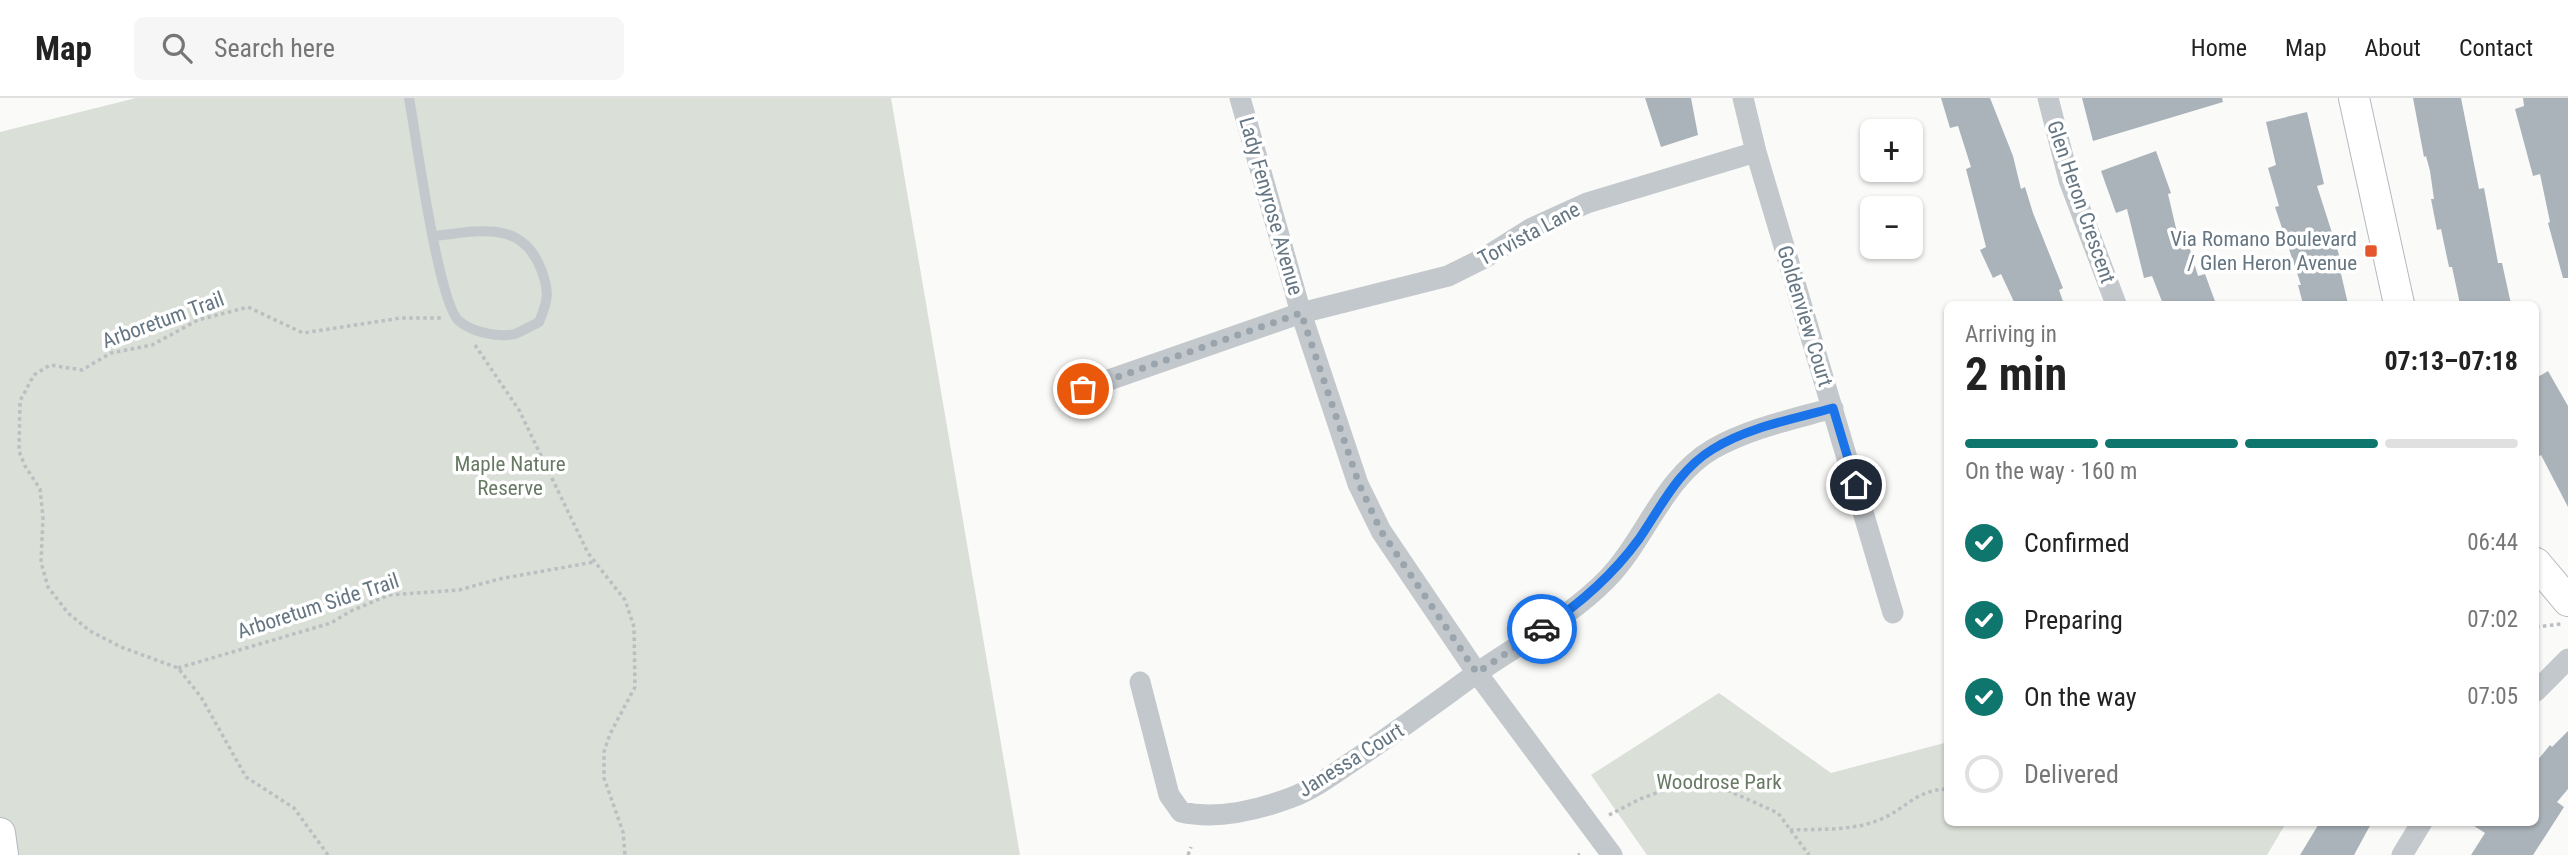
<!DOCTYPE html>
<html lang="en">
<head>
<meta charset="utf-8">
<style>
  body { margin:0; font-family:"Roboto Condensed",sans-serif; background:#f6f6f6; color:#222; height:100vh; display:flex; flex-direction:column; font-size:26px; white-space:nowrap }
  * { box-sizing:border-box; margin:0 }
  p { font-size:23px; color:#767676 }
  .icon { flex:none; width:38px; height:38px; fill:none; stroke:currentColor; stroke-width:2; stroke-linecap:round; stroke-linejoin:round }
  .map { position:relative; flex:1; overflow:hidden }
  .side { position:absolute; left:1944px; top:203px; width:595px; height:525px; display:flex; flex-direction:column; background:#fff; border-radius:10px; box-shadow:0 2px 5px #0004 }
  .side>* { flex:none }
  .tools { position:absolute; left:1860px; top:21px; display:grid; gap:14px }
  .tools a { display:grid; place-items:center; width:63px; height:63px; border-radius:10px; background:#fff; box-shadow:0 2px 5px #0004; font-size:35px }
  .pin { position:absolute; display:grid; place-items:center; width:60px; height:60px; color:#fff; margin:-30px; border:4px solid #fff; border-radius:50%; box-shadow:0 2px 7px #0007 }
  .courier { position:absolute; display:grid; place-items:center; width:70px; height:70px; margin:-35px; border:5px solid #1a73e8; border-radius:50%; background:#fff; color:#222; box-shadow:0 2px 9px #0007 }
  .overview em { font-style:normal; font-weight:700 }
  .overview div { display:flex; flex-direction:column-reverse }
  .overview { display:flex; align-items:center; justify-content:space-between; height:119px; padding:0 21px }
  h1 { font-size:46px; font-weight:700; line-height:52px }
  .bar { display:grid; grid-template-columns:repeat(4,1fr); gap:10px 7px; align-content:center; height:84px; padding:0 21px }
  .bar i { height:9px; border-radius:5px; background:#e0e0e0 }
  .bar .active { background:#0f766e }
  .bar p { grid-column:span 4 }
  ol { padding:0 21px; list-style:none }
  li { display:flex; align-items:center; gap:21px; height:77px }
  li p { margin-inline-start:auto }
  li .icon { padding:7px; border-radius:50%; background:#0f766e; color:#fff; stroke-width:4 }
  li:last-child { color:#767676 }
  li i { width:38px; height:38px; border:4px solid #e0e0e0; border-radius:50% }
  header { display:flex; align-items:center; gap:42px; box-sizing:border-box; height:98px; padding:0 35px; background:#fff; border-bottom:2px solid #e0e0e0 }
  header strong { font-size:33px }
  nav { display:flex; gap:38px; margin-inline-start:auto; font-size:24px }
  .search { width:490px; height:63px; background:#f6f6f6; display:flex; align-items:center; gap:18px; box-sizing:border-box; padding:0 24px; border-radius:10px; color:#767676; font-size:26px }
  .map>svg:first-child { display:block }
  .green { fill:#dadfd7 }
  .building { fill:#aab3b9 }
  .lines { fill:none; stroke-linecap:round; stroke-linejoin:round }
  .secondary-casing { stroke:#b3babf; stroke-width:32 }
  .path { stroke:#bbbfc2; stroke-width:3.5; stroke-dasharray:3.5 3.5; stroke-linecap:butt }
  .lane { stroke:#c3c8cc; stroke-width:10 }
  .street { stroke:#c3c8cc; stroke-width:21 }
  .secondary { stroke:#fff; stroke-width:30 }
  .done { stroke:#99a4ac; stroke-width:7; stroke-dasharray:0 12.6 }
  .route { stroke:#1a73e8; stroke-width:9 }
  .poi-dot { fill:#e4572e; stroke:#fff; stroke-width:2.5 }
  .labels { text-anchor:middle; stroke-width:7; stroke-linejoin:round; paint-order:stroke }
  .street-label { font-size:21px; fill:#657683; stroke:#fff }
  .poi-label { font-size:21px; fill:#657683; stroke:#fff; text-anchor:end }
  .park-label { font-size:21px; fill:#687a64; stroke:#fff }
</style>
</head>
<body>
<header>
<strong>Map</strong>
<div class="search"><svg class="icon" aria-label="search" viewBox="0 0 24 24"><circle cx="10" cy="10" r="6"/><path d="M15 15l6 6"/></svg>Search here</div>
<nav><a>Home</a><a>Map</a><a>About</a><a>Contact</a></nav>
</header>
<div class="map">
<svg width="2568" height="757" viewBox="0 0 2568 757">
  <rect width="100%" height="100%" fill="#fafaf8"/>
  <path class="green" d="M136 0H891L1020 757H0V34Z
    M1719 595 1831 675 1948 644V724L2286 725 2267 757H1647L1591 677Z"/>
  <path class="building" d="M1645 0H1691L1698 37 1661 49Z
    M1941 0H1990L2013 58 2021 91 2025 89 2033 115 2063 190 2059 192 2064 206H2015L2001 176 1993 180 1980 152 1986 149 1966 71 1971 69 1958 28 1950 30Z
    M2082 0H2222L2223 4 2093 43Z
    M2413 0H2461L2479 91 2484 90 2498 165H2502L2511 206H2460L2452 169H2449L2441 131 2437 132 2431 101H2434L2430 73 2426 58 2424 59Z
    M2523 0H2568V180H2563L2548 125 2550 124 2540 76 2533 78 2515 11 2524 8Z
    M2307 14 2324 86 2317 88 2342 166 2339 167 2348 206H2303L2298 187H2301L2275 109 2279 108 2268 70 2276 67 2266 24Z
    M2156 53 2171 95 2168 96 2179 143 2187 141 2198 178 2205 176 2216 206H2163L2152 178 2144 180 2127 111 2116 115 2101 73Z
    M2548 273 2568 308V409L2541 357 2536 360V280Z
    M2568 633V691L2557 704 2564 709 2533 757H2471L2485 735 2468 724H2536V664L2550 647 2552 649Z
    M2320 724H2372L2354 757H2300Z"/>
  <g class="lines">
    <defs>
      <path id="secondary" d="M2354 0 2399 206
        M2536 465 2568 503
        M0 735 3 757"/>
    </defs>
    <use href="#secondary" class="secondary-casing"/>
    <path class="path" d="M475 247 519 312 588 455 625 502 634 529 635 589 610 636 604 654V680L623 734 625 757
      M2536 529 2561 526
      M178 570 331 525 351 513 389 497 459 492 499 481 594 464
      M1609 717 1640 701 1681 686 1718 688 1778 715 1809 757
      M1790 732C1819 731 1852 733 1879 722 1907 711 1914 692 1948 691
      M328 757 294 710 246 679 201 599 178 570 121 549 90 533 68 515 48 489 41 464 43 419 40 391 25 368 19 353 20 303 34 277 50 267 82 272 111 255 152 247 198 222 248 209 303 235 401 220H442
      M1188 757 1191 749
      M1578 757 1580 756"/>
    <path class="lane" d="M409 0C416 37 438 205 459 223 472 234 498 240 515 236 523 233 531 228 539 224 548 203 550 194 541 171 521 120 477 134 433 138"/>
    <path class="street" d="M1240 0 1301 215 1358 386 1381 433 1477 575 1612 757
      M1743 0 1756 54 1893 515
      M2048 0 2069 82 2116 206
      M1083 291 1301 215 1448 178 1486 159 1532 130 1587 105 1756 54
      M1140 584 1169 697 1181 714C1217 722 1255 713 1290 700 1312 692 1334 676 1353 663 1395 635 1434 606 1474 577 1518 546 1569 520 1607 481 1646 441 1663 380 1713 351 1750 330 1794 321 1833 310
      M2536 593 2568 561
      M2402 757 2422 724"/>
    <use href="#secondary" class="secondary"/>
  </g>
  <g class="lines">
    <path class="done" d="M1083 291 1301 215 1359 386 1381 433 1477 575 1542 531"/>
    <path class="route" d="M1542 531C1580 506 1612 478 1639 441 1661 409 1678 372 1713 351 1748 329 1794 321 1833 310L1856 387"/>
  </g>
  <rect class="poi-dot" x="2364" y="146" width="14" height="14" rx="3.5"/>
  <g class="labels">
    <g class="street-label">
      <text transform="translate(2081 104) rotate(71)" y="7">Glen Heron Crescent</text>
      <text transform="translate(1271 108) rotate(74)" y="7">Lady Fenyrose Avenue</text>
      <text transform="translate(1529 136) rotate(-28)" y="7">Torvista Lane</text>
      <text transform="translate(1805 218) rotate(73)" y="7">Goldenview Court</text>
      <text transform="translate(163 222) rotate(-20)" y="7">Arboretum Trail</text>
      <text transform="translate(318 508) rotate(-18)" y="7">Arboretum Side Trail</text>
      <text transform="translate(1351 662) rotate(-32)" y="7">Janessa Court</text>
    </g>
    <g class="poi-label">
      <text x="2357" y="148">Via Romano Boulevard<tspan x="2357" dy="24">/ Glen Heron Avenue</tspan></text>
    </g>
    <g class="park-label">
      <text x="510" y="373">Maple Nature<tspan x="510" dy="24">Reserve</tspan></text>
      <text x="1719" y="691">Woodrose Park</text>
    </g>
  </g>
</svg>
<div class="tools">
<a>+</a>
<a>−</a>
</div>
<div class="pin" style="left:1083px;top:291px;background:#ea580c"><svg class="icon" aria-label="bag" viewBox="0 0 24 24"><path d="M5 8h14l-1 12H6zM9 8a3 3 0 0 1 6 0"/></svg></div>
<div class="pin" style="left:1856px;top:387px;background:#1f2937"><svg class="icon" aria-label="home" viewBox="0 0 24 24"><path d="M3 11l9-7 9 7M6 9v11h12V9"/></svg></div>
<div class="courier" style="left:1542px;top:531px"><svg class="icon" aria-label="car" viewBox="0 0 24 24"><path d="M5 17H2v-5l4-1 3-4h7l3 4 3 1v5h-3M9 17h6M6 11h13"/><circle cx="7" cy="17" r="2"/><circle cx="17" cy="17" r="2"/></svg></div>
<section class="side">
<div class="overview"><div><h1>2 min</h1><p>Arriving in</p></div><em>07:13–07:18</em></div>
<div class="bar"><i class="active"></i><i class="active"></i><i class="active"></i><i></i><p>On the way · 160 m</p></div>
<ol>
<li><svg class="icon" aria-label="check" viewBox="0 0 24 24"><path d="M5 12l5 5 9-10"/></svg>Confirmed<p>06:44</p></li>
<li><svg class="icon" aria-label="check" viewBox="0 0 24 24"><path d="M5 12l5 5 9-10"/></svg>Preparing<p>07:02</p></li>
<li><svg class="icon" aria-label="check" viewBox="0 0 24 24"><path d="M5 12l5 5 9-10"/></svg>On the way<p>07:05</p></li>
<li><i></i>Delivered</li>
</ol>
</section>
</div>
</body>
</html>
